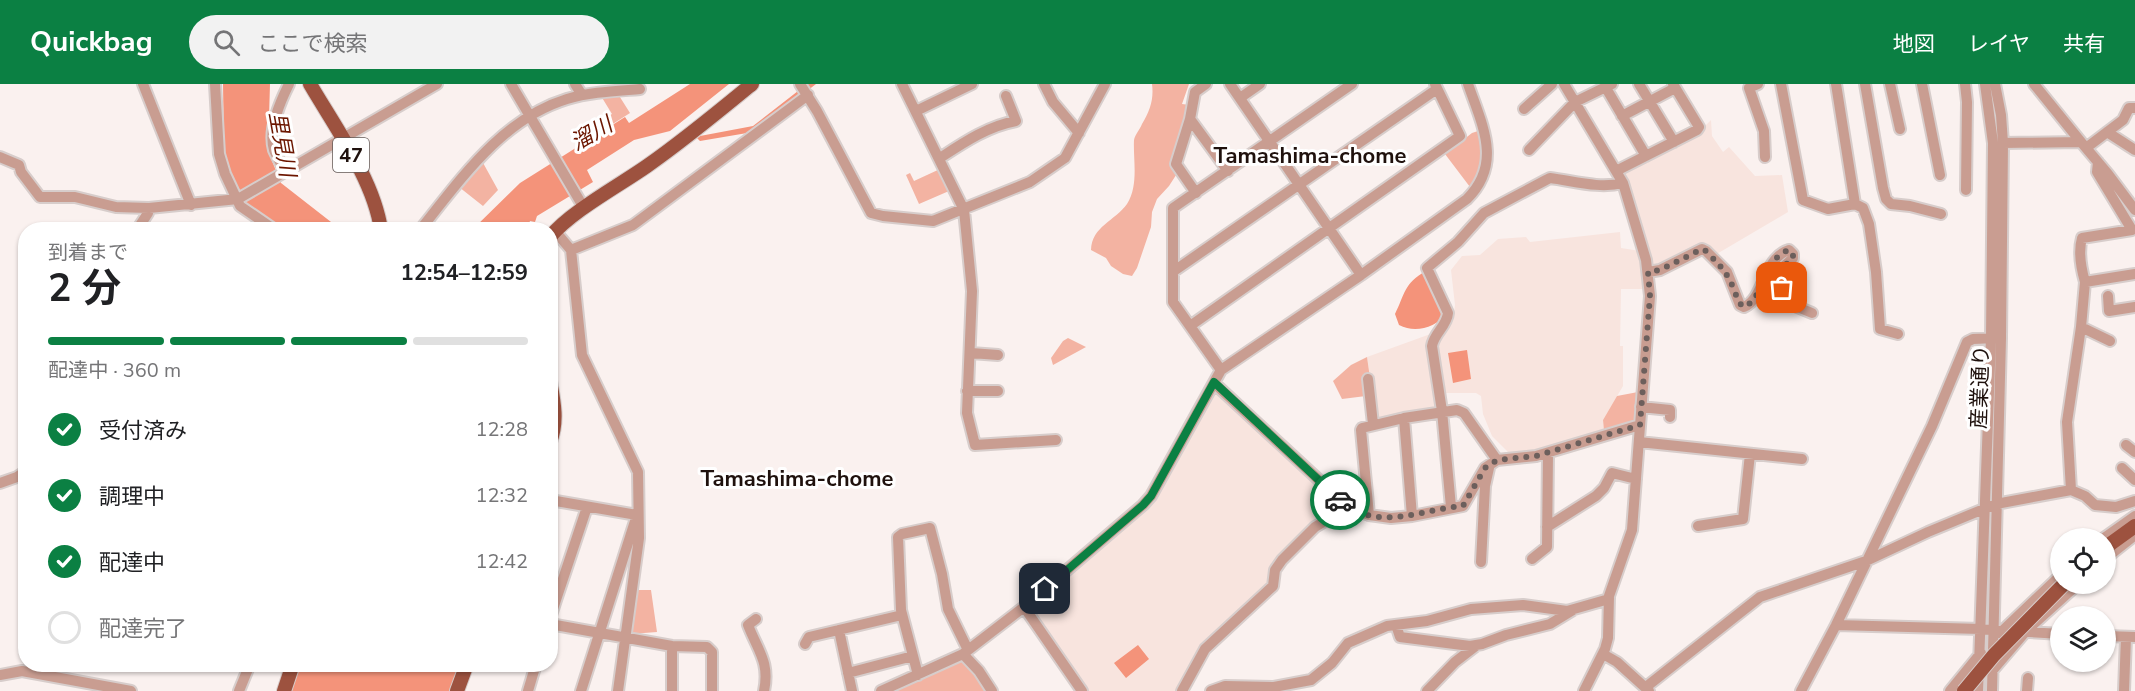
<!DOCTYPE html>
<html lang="ja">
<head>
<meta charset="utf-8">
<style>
  body { margin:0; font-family:"Nunito Sans","Noto Sans JP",sans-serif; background:#f2f2f2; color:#202124; height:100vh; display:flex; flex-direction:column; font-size:22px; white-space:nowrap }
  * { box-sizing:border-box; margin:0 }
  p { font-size:20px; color:#757577 }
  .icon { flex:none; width:33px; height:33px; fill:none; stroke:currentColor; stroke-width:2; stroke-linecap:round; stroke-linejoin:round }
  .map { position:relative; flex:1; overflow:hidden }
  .panel { position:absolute; left:18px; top:138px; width:540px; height:450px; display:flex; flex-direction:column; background:#fff; border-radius:24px; box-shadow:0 2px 4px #0004 }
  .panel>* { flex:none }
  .buttons { position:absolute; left:2050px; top:444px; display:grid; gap:12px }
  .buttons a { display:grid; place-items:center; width:66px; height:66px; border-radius:50%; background:#fff; box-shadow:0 2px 4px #0004; font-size:30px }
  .pin { position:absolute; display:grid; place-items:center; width:51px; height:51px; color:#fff; margin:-26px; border-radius:12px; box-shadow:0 3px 9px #0006 }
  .courier { position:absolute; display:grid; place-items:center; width:60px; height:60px; margin:-30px; border:4px solid #0b8043; border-radius:50%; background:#fff; color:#222; box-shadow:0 2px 8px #0007 }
  .head em { font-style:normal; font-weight:700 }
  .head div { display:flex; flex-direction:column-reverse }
  .head { display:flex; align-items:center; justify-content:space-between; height:102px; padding:0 30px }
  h1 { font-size:39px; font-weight:700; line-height:45px }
  .bar { display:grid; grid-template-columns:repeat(4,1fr); gap:9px 6px; align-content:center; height:72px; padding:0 30px }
  .bar i { height:8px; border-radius:4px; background:#e0e0e0 }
  .bar .active { background:#0b8043 }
  .bar p { grid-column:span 4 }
  ol { padding:0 30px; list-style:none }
  li { display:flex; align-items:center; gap:18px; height:66px }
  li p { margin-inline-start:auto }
  li .icon { padding:6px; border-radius:50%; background:#0b8043; color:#fff; stroke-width:4 }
  li:last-child { color:#757577 }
  li i { width:33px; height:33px; border:3px solid #e0e0e0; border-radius:50% }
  header { display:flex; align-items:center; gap:36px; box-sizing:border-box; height:84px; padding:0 30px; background:#0b8043; color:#fff }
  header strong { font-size:28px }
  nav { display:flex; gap:33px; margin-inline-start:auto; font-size:21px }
  .search { width:420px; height:54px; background:#f2f2f2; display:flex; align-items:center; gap:15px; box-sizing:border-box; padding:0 21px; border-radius:33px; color:#757577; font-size:22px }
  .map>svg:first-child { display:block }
  .built { fill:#f8e4de }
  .green { fill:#f3b3a2 }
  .water { fill:#f4937a }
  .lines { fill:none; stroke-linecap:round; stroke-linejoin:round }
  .minor-casing { stroke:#d7cdcb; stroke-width:14 }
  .major-casing { stroke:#d7cdcb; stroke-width:16 }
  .minor { stroke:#c99d91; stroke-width:10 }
  .major { stroke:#9d523f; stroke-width:14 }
  .major-bridge-casing { stroke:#d7cdcb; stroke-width:16; stroke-linecap:butt }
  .major-bridge { stroke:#9d523f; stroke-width:14 }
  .done { stroke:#6c5f5c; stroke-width:6; stroke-dasharray:0 10.8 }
  .route { stroke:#0b8043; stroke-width:8 }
  .labels { text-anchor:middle; stroke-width:6; stroke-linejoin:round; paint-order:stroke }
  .shield { fill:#fff; stroke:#625856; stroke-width:1.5 }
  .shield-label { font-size:20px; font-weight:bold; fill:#1f110d }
  .street-label { font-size:21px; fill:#1f110d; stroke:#fff }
  .water-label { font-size:22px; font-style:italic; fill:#6c1600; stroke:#fff }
  .neighbourhood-label { font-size:22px; font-weight:bold; fill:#1f110d; stroke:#fff }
</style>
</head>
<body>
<header>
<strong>Quickbag</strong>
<div class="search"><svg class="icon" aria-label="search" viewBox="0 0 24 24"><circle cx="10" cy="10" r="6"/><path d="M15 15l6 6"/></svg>ここで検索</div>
<nav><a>地図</a><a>レイヤ</a><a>共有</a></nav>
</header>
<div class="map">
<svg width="2135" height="607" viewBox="0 0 2135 607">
  <rect width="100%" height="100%" fill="#faf1ef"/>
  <path class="built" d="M1711 36 1712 52 1723 68 1729 63 1755 92 1782 91 1788 128 1715 171 1703 160 1658 183 1650 184 1622 88 1698 49Z
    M1620 148 1621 164 1640 167 1647 205H1621L1620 262H1623V302L1603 336 1604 347 1527 370H1510L1492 352 1483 330 1481 312 1476 309H1437V323L1376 335 1367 273 1447 244 1453 238 1455 221 1451 186 1462 172 1480 171 1498 155 1526 153 1530 158Z
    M1215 310 1224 312 1338 420 1340 425 1315 439 1270 497 1203 562 1178 607H1087L1035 531 1041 511 1152 417 1171 390 1210 314Z"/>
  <path class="green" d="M1152 0H1189L1182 20 1190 21 1178 88 1169 102 1157 115 1152 128 1151 143 1137 184 1132 192 1123 190 1111 182 1106 174 1091 166C1092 142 1115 137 1127 120 1139 101 1133 76 1134 56 1135 51 1140 45 1142 40 1150 27 1154 15 1152 0Z
    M618 10 630 29 597 50 592 41 612 30 601 12Z
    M1478 47C1483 69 1483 85 1470 103L1445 70 1472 49Z
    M482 77 498 106 483 122 459 103Z
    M940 85 949 107 919 120 906 91 910 89 914 97Z
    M1068 254 1086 263 1053 281 1051 274 1063 257Z
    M1367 273 1370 294 1366 312 1342 315 1333 297 1351 281Z
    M1638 308 1637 337 1604 347 1603 336 1617 312Z
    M635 506H651L657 548 631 550Z
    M962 574 988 607H888Z"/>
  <path class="water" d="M223 0H270L268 67 281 99 340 145H280L246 121 231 92 224 68Z
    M690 0H729L670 47 634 56 587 86 593 98 537 132 535 138 530 137 527 145 472 146 520 99 625 33 629 39Z
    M807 0H816L753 48 700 57 697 54 700 52 753 42Z
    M1426 187 1447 230C1435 243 1416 250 1399 241L1395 230C1405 210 1404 199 1426 187Z
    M1467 266 1471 295 1453 299 1448 269Z
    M1138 561 1149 575 1126 594 1114 579Z
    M300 581H461L451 607H291Z"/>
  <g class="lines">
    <defs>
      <path id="minor" d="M143 0 191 121
        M215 0 219 70 225 90 240 122 275 146
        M511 0 584 124
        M575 0 582 11
        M800 0 817 27 871 129 883 132 933 137 1030 98 1065 74 1105 0
        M902 0 964 126 972 207 967 329 975 361 1056 356
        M1044 0 1053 18 1079 49
        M1230 0 1361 191
        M1564 0 1623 99 1646 176 1650 212 1632 446 1609 512 1608 554 1605 565 1584 607
        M1639 0 1674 58
        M1758 0 1749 4 1764 47 1765 73
        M1781 0 1803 116 1828 125 1855 120
        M1836 0 1855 120 1863 124 1869 140 1876 188 1880 245 1898 250
        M1865 0 1883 104 1886 115 1891 120 1910 122 1941 130
        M1890 0 1900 45
        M1922 0 1940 91
        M1965 0 1967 18 1966 106
        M2034 0 2081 58
        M1606 4 1646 72
        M1240 14 1260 0
        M1524 25 1552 0
        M916 27 972 0
        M1622 32 1675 4
        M1190 35 1228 87
        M2107 48 2135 66
        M2003 59 2081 58 2108 90 2135 126
        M2086 64 2123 36 2129 24H2135
        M1529 66 1575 18 1612 0
        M0 73 19 81 21 88 40 113H75L116 123 149 124 238 115 437 0
        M940 74C963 59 988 42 1016 37L1006 12
        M2098 78 2097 88 2132 146 2082 154C2078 168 2081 184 2085 198L2135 190
        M1616 87 1697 46 1699 43 1673 0
        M285 88C282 81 277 73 274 66 268 45 280 18 289 0
        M1196 109 1176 80 1190 35 1195 8 1206 0
        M137 146 148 129 149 124
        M420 146C461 95 502 35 567 15 590 8 616 7 640 5
        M555 147 571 166
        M1174 187 1437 5
        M1648 188 1660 186 1702 165 1706 167 1727 188 1740 221 1744 223C1765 214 1763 174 1789 166L1793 170V174L1777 189 1778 197 1795 222 1812 229
        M2085 198 2081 243 2110 257
        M2108 212 2109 227 2135 223
        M1190 242 1460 52 1435 0
        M971 269 998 271
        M1221 286 1173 218V124L1352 0
        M1368 295 1373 340
        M1214 299 1348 423 1369 431 1391 434 1412 432 1463 422 1485 384 1497 376 1536 372 1640 341
        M967 307H998
        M1641 323 1670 326V333
        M1404 334 1412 432
        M1639 358 1802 375
        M2126 361 2135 368
        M2122 384 2135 396
        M0 399 17 393 26 387
        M2071 406 2067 338 2081 243
        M550 416 637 431
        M1451 423 1442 327 1432 262C1434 249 1447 242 1448 229L1427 184 1458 158 1484 129 1546 96 1550 94C1574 97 1599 105 1623 99
        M1369 431 1361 346 1362 344 1404 334 1457 326 1464 329 1497 376
        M1698 442 1743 435 1750 370
        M1547 443 1596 412 1604 404 1612 389 1636 395
        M2104 454 2135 432
        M2106 474 2135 451
        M1532 475 1547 463 1548 369
        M1481 478 1485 402 1489 384
        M1024 523 1082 607
        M550 534 587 423
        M756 535 748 541C758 567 770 578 764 607
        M550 540 672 562 707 563 712 568V607
        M1396 541 1400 553 1470 562 1482 560 1506 551 1550 540 1573 526
        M1836 541 1981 545 2061 550
        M839 546 852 607
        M2000 549 2061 491
        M2106 552 2135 553
        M805 560 809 553 902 531
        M963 570 979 587 992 607
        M1603 570 1617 578 1649 607
        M1992 587 2027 546 2078 500
        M848 589 913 572
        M0 591 22 587 131 607
        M918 591 901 526 898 453 902 450 930 444 942 490 948 525 968 566
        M1646 603 1760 513 1866 477 1928 448 1996 420 2071 406 2085 412 2095 421 2116 423 2135 417
        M239 607 250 580
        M528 607 536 580
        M581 607 636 434
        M618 607 639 454 638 388 582 271 571 166 633 141 808 11
        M672 607V562
        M881 607 963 570 1024 523 1143 421 1151 412 1221 286 1361 191 1467 115C1503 79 1482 41 1468 0
        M1182 607 1205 565 1273 502 1275 486 1282 476 1315 443 1348 423
        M1211 607 1225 602 1274 603 1311 596 1332 579 1348 559 1387 542 1427 537 1471 525 1523 521 1567 527 1609 515
        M1427 607 1455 578 1477 561
        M1801 607 1836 541 1932 342 1967 258 1973 255 1996 254
        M1950 607 1981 569
        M1978 607 1991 254 1993 59 1985 0
        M1992 607 2001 254 2003 59 2001 31 1995 0
        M2027 607 2028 594
        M2124 607 2126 553"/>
      <path id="major" d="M310 0C335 43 374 96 381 146
        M550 153C570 128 620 101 647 82 683 57 718 28 752 0
        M550 297C554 318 558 338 550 358
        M2106 463 2135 442
        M284 607 293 580
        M457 607 467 580"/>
    </defs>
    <use href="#minor" class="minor-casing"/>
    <use href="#major" class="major-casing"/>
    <use href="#minor" class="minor"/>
    <use href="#major" class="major"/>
    <defs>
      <path id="major-bridge" d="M1964 607 1994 571 2063 501"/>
    </defs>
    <use href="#major-bridge" class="major-bridge-casing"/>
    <use href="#major-bridge" class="major-bridge"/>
  </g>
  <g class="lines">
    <path class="done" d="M1340 416C1376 449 1422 425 1463 422L1485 384 1497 376 1536 372 1640 341 1650 212 1648 188 1660 186 1702 165 1706 167C1720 182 1727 187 1734 206 1737 213 1738 219 1744 223 1765 214 1763 174 1789 166L1793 170V174L1777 189 1778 197 1782 204"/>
    <path class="route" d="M1045 505 1143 421 1151 412 1214 298 1340 416"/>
  </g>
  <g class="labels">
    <rect class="shield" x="333" y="54" width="36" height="34" rx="4.5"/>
    <g class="shield-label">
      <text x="351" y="78">47</text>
    </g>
    <g class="street-label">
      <text transform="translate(1980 303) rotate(-88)" y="7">産業通り</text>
    </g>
    <g class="water-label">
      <text transform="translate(591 49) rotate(-30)" y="8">溜川</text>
      <text transform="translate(283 60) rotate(80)" y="8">里見川</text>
    </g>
    <g class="neighbourhood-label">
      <text x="1310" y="79">Tamashima-chome</text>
      <text x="797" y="402">Tamashima-chome</text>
    </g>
  </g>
</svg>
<div class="buttons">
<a><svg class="icon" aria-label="locate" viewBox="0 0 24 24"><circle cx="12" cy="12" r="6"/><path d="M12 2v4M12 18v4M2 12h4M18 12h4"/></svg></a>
<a><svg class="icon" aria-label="layers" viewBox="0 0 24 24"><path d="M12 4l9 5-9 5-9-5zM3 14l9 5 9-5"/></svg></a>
</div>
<div class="pin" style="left:1782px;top:204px;background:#ea580c"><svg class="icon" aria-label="bag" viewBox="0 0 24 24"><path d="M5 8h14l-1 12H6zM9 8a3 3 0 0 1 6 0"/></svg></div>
<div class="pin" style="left:1045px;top:505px;background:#1f2937"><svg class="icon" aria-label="home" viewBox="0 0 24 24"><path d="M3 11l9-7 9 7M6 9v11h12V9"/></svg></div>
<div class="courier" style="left:1340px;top:416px"><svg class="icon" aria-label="car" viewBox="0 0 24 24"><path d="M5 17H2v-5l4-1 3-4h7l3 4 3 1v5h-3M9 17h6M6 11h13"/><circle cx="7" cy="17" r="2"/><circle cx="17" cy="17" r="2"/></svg></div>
<section class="panel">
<div class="head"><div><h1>2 分</h1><p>到着まで</p></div><em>12:54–12:59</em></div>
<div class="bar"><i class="active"></i><i class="active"></i><i class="active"></i><i></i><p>配達中 · 360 m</p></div>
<ol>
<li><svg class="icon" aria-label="check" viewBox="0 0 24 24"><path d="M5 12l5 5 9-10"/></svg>受付済み<p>12:28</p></li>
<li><svg class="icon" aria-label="check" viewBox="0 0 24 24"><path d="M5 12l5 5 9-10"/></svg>調理中<p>12:32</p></li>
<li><svg class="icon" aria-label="check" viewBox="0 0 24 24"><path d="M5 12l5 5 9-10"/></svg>配達中<p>12:42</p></li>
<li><i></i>配達完了</li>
</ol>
</section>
</div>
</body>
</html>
